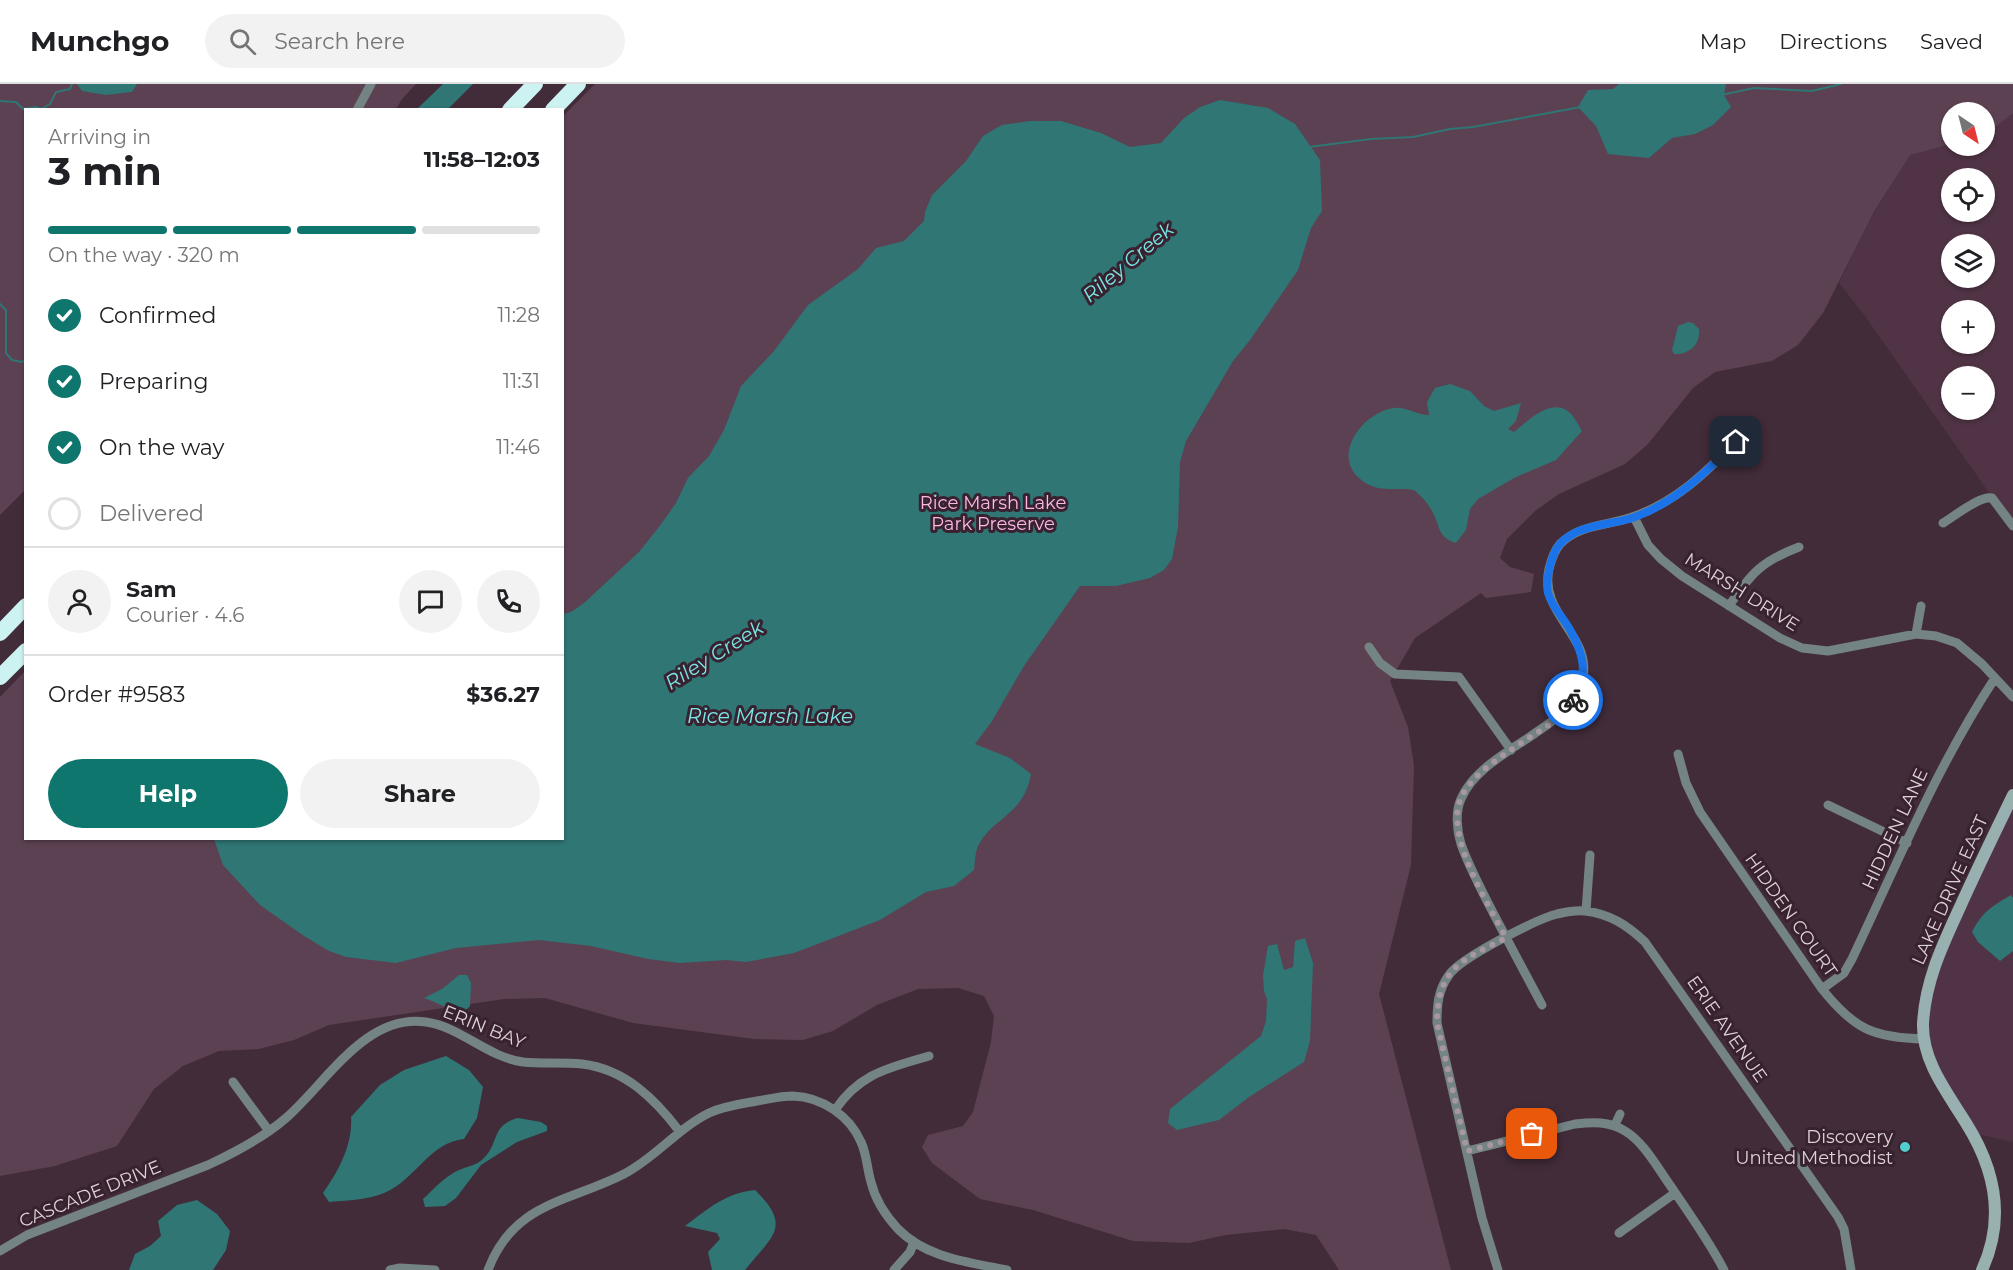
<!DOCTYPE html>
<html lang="en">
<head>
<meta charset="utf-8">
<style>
  body { margin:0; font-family:Montserrat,sans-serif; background:#f2f2f2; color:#202124; height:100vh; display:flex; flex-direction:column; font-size:22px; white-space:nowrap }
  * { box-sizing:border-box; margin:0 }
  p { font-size:20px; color:#757577 }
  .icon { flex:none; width:33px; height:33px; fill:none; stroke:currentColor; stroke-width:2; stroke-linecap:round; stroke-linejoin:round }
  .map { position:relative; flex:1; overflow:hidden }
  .panel { position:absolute; left:24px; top:24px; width:540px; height:732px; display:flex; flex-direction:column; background:#fff; border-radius:0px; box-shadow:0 2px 4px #0004 }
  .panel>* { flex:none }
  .needle { width:39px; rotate:145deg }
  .buttons { position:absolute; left:1941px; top:18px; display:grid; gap:12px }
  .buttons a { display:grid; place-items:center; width:54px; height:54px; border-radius:50%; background:#fff; box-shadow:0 2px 4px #0004; font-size:30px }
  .pin { position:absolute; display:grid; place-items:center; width:51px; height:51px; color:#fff; margin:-26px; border-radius:12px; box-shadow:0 3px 9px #0006 }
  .courier { position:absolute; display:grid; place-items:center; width:60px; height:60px; margin:-30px; border:4px solid #1a73e8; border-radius:50%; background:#fff; color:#222; box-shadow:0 2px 8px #0007 }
  .head em { font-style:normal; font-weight:700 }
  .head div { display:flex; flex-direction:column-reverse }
  .head { display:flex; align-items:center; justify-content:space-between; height:102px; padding:0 24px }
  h1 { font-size:39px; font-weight:700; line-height:45px }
  .bar { display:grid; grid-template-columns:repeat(4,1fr); gap:9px 6px; align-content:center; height:72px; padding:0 24px }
  .bar i { height:8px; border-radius:4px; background:#e0e0e0 }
  .bar .active { background:#0f766e }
  .bar p { grid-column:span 4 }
  .line { display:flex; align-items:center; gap:15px; padding:0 24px; border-top:2px solid #e0e0e0 }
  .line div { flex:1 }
  .round { display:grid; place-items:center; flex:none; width:63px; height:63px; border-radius:32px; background:#f2f2f2 }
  ol { padding:0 24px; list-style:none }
  li { display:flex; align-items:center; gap:18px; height:66px }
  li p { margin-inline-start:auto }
  li .icon { padding:6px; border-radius:50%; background:#0f766e; color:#fff; stroke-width:4 }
  li:last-child { color:#757577 }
  li i { width:33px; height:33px; border:3px solid #e0e0e0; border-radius:50% }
  .primary-button { display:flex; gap:12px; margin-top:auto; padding:12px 24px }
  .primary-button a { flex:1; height:69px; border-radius:36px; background:#0f766e; color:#fff; font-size:24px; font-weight:700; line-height:69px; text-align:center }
  .primary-button a+a { background:#f2f2f2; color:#202124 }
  header { display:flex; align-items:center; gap:36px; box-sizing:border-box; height:84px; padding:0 30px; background:#fff; border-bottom:2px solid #e0e0e0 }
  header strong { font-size:28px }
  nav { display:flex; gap:33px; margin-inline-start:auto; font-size:21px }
  .search { width:420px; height:54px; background:#f2f2f2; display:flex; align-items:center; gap:15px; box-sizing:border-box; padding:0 21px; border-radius:33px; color:#757577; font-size:22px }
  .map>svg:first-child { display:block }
  .built { fill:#503446; fill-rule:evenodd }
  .green { fill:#5c4152 }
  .water { fill:#2f7675 }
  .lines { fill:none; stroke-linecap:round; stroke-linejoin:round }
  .stream { stroke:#2f7675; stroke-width:2 }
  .street { stroke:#748383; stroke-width:9 }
  .secondary { stroke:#98b0b0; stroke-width:12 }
  .highway { stroke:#ccf2f2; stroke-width:16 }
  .done { stroke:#a897a1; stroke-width:6; stroke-dasharray:0 10.8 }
  .route { stroke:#1a73e8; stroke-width:8 }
  .poi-dot { fill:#52cdcd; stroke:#382230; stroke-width:2 }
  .labels { text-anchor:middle; stroke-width:6; stroke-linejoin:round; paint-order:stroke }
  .park-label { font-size:18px; fill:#feb7e4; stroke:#382230 }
  .street-label { font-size:18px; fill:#dfd1d9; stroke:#382230 }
  .poi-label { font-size:18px; fill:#dfd1d9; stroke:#382230; text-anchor:end }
  .water-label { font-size:20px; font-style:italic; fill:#7be6e6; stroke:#382230 }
</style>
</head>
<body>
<header>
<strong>Munchgo</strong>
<div class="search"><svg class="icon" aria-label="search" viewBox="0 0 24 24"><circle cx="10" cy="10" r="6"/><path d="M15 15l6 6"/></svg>Search here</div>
<nav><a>Map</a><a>Directions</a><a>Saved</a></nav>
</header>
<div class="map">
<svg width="2013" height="1186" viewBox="0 0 2013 1186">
  <rect width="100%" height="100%" fill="#422c3a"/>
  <path class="built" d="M2013 29V443L1865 232 1839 199 1869 138 1910 70 1951 60 1952 62H1984L1985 50ZM1952 94H1984V128H1952ZM1952 160H1984V194H1952ZM1952 226H1984V260H1952ZM1952 292H1984V326H1952Z
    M2013 712V1058L1972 1049 1940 998 1924 946 1927 907Z"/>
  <path class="green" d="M0 0H416L402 15 396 25 26 26 25 406 0 431Z
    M595 0H2013V29L1985 51 1984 28H1952L1951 60 1910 71 1874 128 1823 229 1798 261 1772 277 1715 288 1693 304 1648 360 1625 380 1559 410 1535 427 1507 455 1500 474 1510 483 1534 490 1531 508 1486 514 1481 509 1415 554 1390 597 1408 643 1414 681 1411 781 1379 910 1451 1186H1339L1316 1151 1284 1145 1226 1151 1189 1159 1133 1157 1033 1126 980 1115 932 1079 922 1063 928 1051 963 1042 973 1028 991 958 994 932 984 912 958 904 918 905 877 921 833 947 803 956 754 955 633 939 545 914 504 915 329 941 294 956 259 965 219 967 183 982 154 1005 117 1062 55 1082 0 1092V613L25 587 26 754H562V33Z"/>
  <path class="water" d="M77 0H137L132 8 106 11 82 7Z
    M443 0H473L448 25H417Z
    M1619 0H1726L1724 11 1731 23 1713 41 1695 50 1672 54 1649 74 1608 70 1596 42 1578 23 1588 6 1613 5Z
    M1220 16 1268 24 1295 40 1320 76 1322 127 1311 144 1298 186 1250 256 1233 277 1186 357 1180 378 1178 443 1172 475 1164 486 1150 494 1116 502H1080L1024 582 992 637 975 660 1010 674 1031 690C1024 731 993 733 978 762 975 769 975 778 974 786L954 802 926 808 880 836 794 869 746 878 726 876 680 879 648 875 591 862 539 856 456 864 396 879 346 873 329 867 304 852 260 821 223 781 214 755 562 754 563 530 571 528 584 519 639 468 659 443 676 419 688 394 709 372 724 346 741 302 774 267 808 221 858 185 876 164 904 157 924 137 925 128 932 111 966 77 983 52 1002 41 1030 37H1061L1101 49 1130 63 1161 59 1184 34 1200 23Z
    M1688 238 1693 239 1699 245C1701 260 1689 271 1674 270L1672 266 1678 242Z
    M1450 300 1470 307 1484 322 1494 327 1521 319 1516 337 1508 345 1514 348C1528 337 1553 310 1572 331 1576 336 1579 342 1582 347L1556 376 1514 394 1478 415 1470 425 1466 446 1456 459C1438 453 1441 445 1433 429 1429 420 1422 413 1414 406 1397 403 1380 409 1364 398 1329 375 1360 330 1393 324 1405 322 1417 331 1429 331L1427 318 1435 304Z
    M2011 811 2013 814V867L2000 877 1978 858 1972 848C1983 827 1991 823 2011 811Z
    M1305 854 1313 879 1310 957 1304 978 1249 1013 1219 1036 1177 1046 1168 1039 1170 1025 1261 952 1266 937 1267 915 1264 907 1263 891 1268 862 1277 860 1284 886 1293 883 1295 857Z
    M459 891H467L471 899 470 922 463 929C456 929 434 917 424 914L442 905Z
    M446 972 469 986 483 1003 477 1034 464 1055C432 1058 418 1090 392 1105 373 1116 350 1116 329 1118L323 1109C338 1088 353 1061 351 1033L380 1001 404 986Z
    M518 1034 541 1038 547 1042V1047L517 1058 481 1081 456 1114 445 1122 425 1123 423 1115C434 1105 445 1092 459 1086 468 1082 476 1082 484 1074 499 1060 491 1041 518 1034Z
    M755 1106C793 1143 772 1152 745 1186H712L708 1168 720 1155 717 1149 685 1142C708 1125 725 1109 755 1106Z
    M197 1116 217 1130 230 1147 226 1166 213 1186H129L135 1170 150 1162 161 1152 158 1137 177 1121Z"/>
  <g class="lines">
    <path class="stream" d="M1721 11 1754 4 1812 7 1841 0
      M0 17 16 18 23 25 36 23 41 25 50 20 56 8 70 5 72 0
      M1309 63 1371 55 1413 53 1450 45 1473 43 1581 23
      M0 220 6 226V269L12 276 22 278 26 275"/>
    <path class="street" d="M357 26 371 0
      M1634 433 1648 461 1661 475 1682 492 1780 554 1802 564 1828 567 1916 550 1936 552 1957 559 1982 580 2013 613
      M1943 439C1955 432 1979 412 1992 414L2013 442
      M1729 522C1751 489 1762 477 1799 463
      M1916 550 1921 522
      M1369 563 1380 579 1395 590 1459 593 1511 666
      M1678 670 1686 699 1700 728 1822 905C1854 945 1873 954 1925 955
      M1828 721 1907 759
      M1586 827 1590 771
      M1822 905 1844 889 1852 875C1897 780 1937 682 1995 594
      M1542 921C1524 887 1505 852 1487 817 1478 799 1468 780 1461 760 1457 747 1455 728 1461 715 1473 686 1509 667 1534 650 1557 634 1577 622 1583 593 1591 551 1539 530 1549 485 1551 477 1554 467 1560 460 1581 439 1610 442 1635 432 1677 417 1705 389 1736 358
      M233 998 269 1047
      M835 1026C860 989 889 984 929 972
      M1615 1041 1620 1030
      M1467 1067 1575 1040C1593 1038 1609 1037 1625 1047 1645 1059 1658 1085 1672 1104 1690 1131 1709 1157 1724 1186
      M1619 1149 1675 1109
      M0 1167 27 1151 208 1081C236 1068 263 1054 286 1034 327 998 366 929 426 938 461 943 487 973 523 978 542 980 562 978 582 980 625 985 655 1015 680 1048
      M390 1186 400 1184 435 1186
      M488 1186C514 1118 567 1119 624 1090 655 1074 677 1045 709 1029 724 1022 741 1020 757 1017 769 1015 781 1012 793 1012 822 1013 850 1032 861 1058 867 1071 867 1085 871 1098 875 1115 886 1132 898 1145 926 1174 969 1178 1007 1186
      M894 1186 910 1168 914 1158
      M1498 1186 1482 1134 1437 939C1437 921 1438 906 1449 891 1460 874 1537 835 1557 830 1566 828 1576 826 1585 827 1610 830 1627 841 1645 858L1838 1133 1844 1145 1851 1186"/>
    <path class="secondary" d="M1982 1186C2006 1134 1995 1085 1966 1039 1947 1008 1922 977 1923 940 1925 897 1943 860 1960 823 1977 785 1995 748 2013 711"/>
    <path class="highway" d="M510 26 535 0
      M553 26 578 0
      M0 549 26 522
      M0 593 26 567"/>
  </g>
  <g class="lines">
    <path class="done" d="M1532 1050 1467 1067 1437 939C1437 884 1462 876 1506 854 1488 819 1446 755 1460 716 1469 693 1500 673 1520 660 1538 647 1562 636 1573 616"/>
    <path class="route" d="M1573 616C1589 589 1584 570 1569 544 1562 532 1552 523 1548 509 1546 500 1548 490 1550 482 1552 475 1554 467 1559 461 1578 439 1610 442 1635 433 1676 418 1706 388 1736 358"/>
  </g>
  <circle class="poi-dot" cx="1905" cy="1063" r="6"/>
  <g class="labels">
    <g class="park-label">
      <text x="993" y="425">Rice Marsh Lake<tspan x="993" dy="21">Park Preserve</tspan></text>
    </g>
    <g class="street-label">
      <text transform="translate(1742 508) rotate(32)" y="6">MARSH DRIVE</text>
      <text transform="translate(1895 745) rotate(-65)" y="6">HIDDEN LANE</text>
      <text transform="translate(1950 806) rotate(-66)" y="6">LAKE DRIVE EAST</text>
      <text transform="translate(1791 831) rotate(55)" y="6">HIDDEN COURT</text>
      <text transform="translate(484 943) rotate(22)" y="6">ERIN BAY</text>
      <text transform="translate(1727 945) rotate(55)" y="6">ERIE AVENUE</text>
      <text transform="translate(90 1110) rotate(-22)" y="6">CASCADE DRIVE</text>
    </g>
    <g class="poi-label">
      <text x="1893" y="1059">Discovery<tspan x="1893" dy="21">United Methodist</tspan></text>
    </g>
    <g class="water-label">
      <text transform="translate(1128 178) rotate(-40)" y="7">Riley Creek</text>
      <text transform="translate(714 571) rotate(-32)" y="7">Riley Creek</text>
      <text x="770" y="639">Rice Marsh Lake</text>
    </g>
  </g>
</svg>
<div class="buttons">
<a><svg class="needle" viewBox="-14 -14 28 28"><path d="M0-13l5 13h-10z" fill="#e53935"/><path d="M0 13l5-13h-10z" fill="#757577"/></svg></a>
<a><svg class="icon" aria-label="locate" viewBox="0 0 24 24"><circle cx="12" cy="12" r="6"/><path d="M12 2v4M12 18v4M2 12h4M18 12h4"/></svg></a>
<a><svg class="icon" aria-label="layers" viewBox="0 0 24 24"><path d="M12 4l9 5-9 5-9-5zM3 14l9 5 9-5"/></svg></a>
<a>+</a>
<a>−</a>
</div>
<div class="pin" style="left:1532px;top:1050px;background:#ea580c"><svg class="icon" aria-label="bag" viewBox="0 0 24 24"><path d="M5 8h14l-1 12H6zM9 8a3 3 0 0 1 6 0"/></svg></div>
<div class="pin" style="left:1736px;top:358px;background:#1f2937"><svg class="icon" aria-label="home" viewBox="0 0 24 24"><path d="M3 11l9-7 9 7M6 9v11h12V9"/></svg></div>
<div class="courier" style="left:1573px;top:616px"><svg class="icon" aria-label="bike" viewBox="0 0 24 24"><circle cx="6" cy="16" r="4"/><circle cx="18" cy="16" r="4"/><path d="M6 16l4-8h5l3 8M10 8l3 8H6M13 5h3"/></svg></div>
<section class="panel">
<div class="head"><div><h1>3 min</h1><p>Arriving in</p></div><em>11:58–12:03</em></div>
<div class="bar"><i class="active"></i><i class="active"></i><i class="active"></i><i></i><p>On the way · 320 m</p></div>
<ol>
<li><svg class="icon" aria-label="check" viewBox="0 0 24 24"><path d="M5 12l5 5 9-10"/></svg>Confirmed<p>11:28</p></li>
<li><svg class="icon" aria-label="check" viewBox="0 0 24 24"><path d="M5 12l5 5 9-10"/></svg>Preparing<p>11:31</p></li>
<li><svg class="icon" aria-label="check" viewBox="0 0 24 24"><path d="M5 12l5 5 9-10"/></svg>On the way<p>11:46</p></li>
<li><i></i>Delivered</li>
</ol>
<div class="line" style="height:108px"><a class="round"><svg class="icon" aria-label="person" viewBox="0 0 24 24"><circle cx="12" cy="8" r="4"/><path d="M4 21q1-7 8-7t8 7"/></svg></a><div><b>Sam</b><p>Courier · 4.6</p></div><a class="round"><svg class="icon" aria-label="chat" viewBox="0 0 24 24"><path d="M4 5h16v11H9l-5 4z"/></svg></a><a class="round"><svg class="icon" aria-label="phone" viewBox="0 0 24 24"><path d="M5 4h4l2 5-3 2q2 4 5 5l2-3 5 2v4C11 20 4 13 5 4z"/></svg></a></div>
<div class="line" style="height:78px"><div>Order #9583</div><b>$36.27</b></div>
<div class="primary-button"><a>Help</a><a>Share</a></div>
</section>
</div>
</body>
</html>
